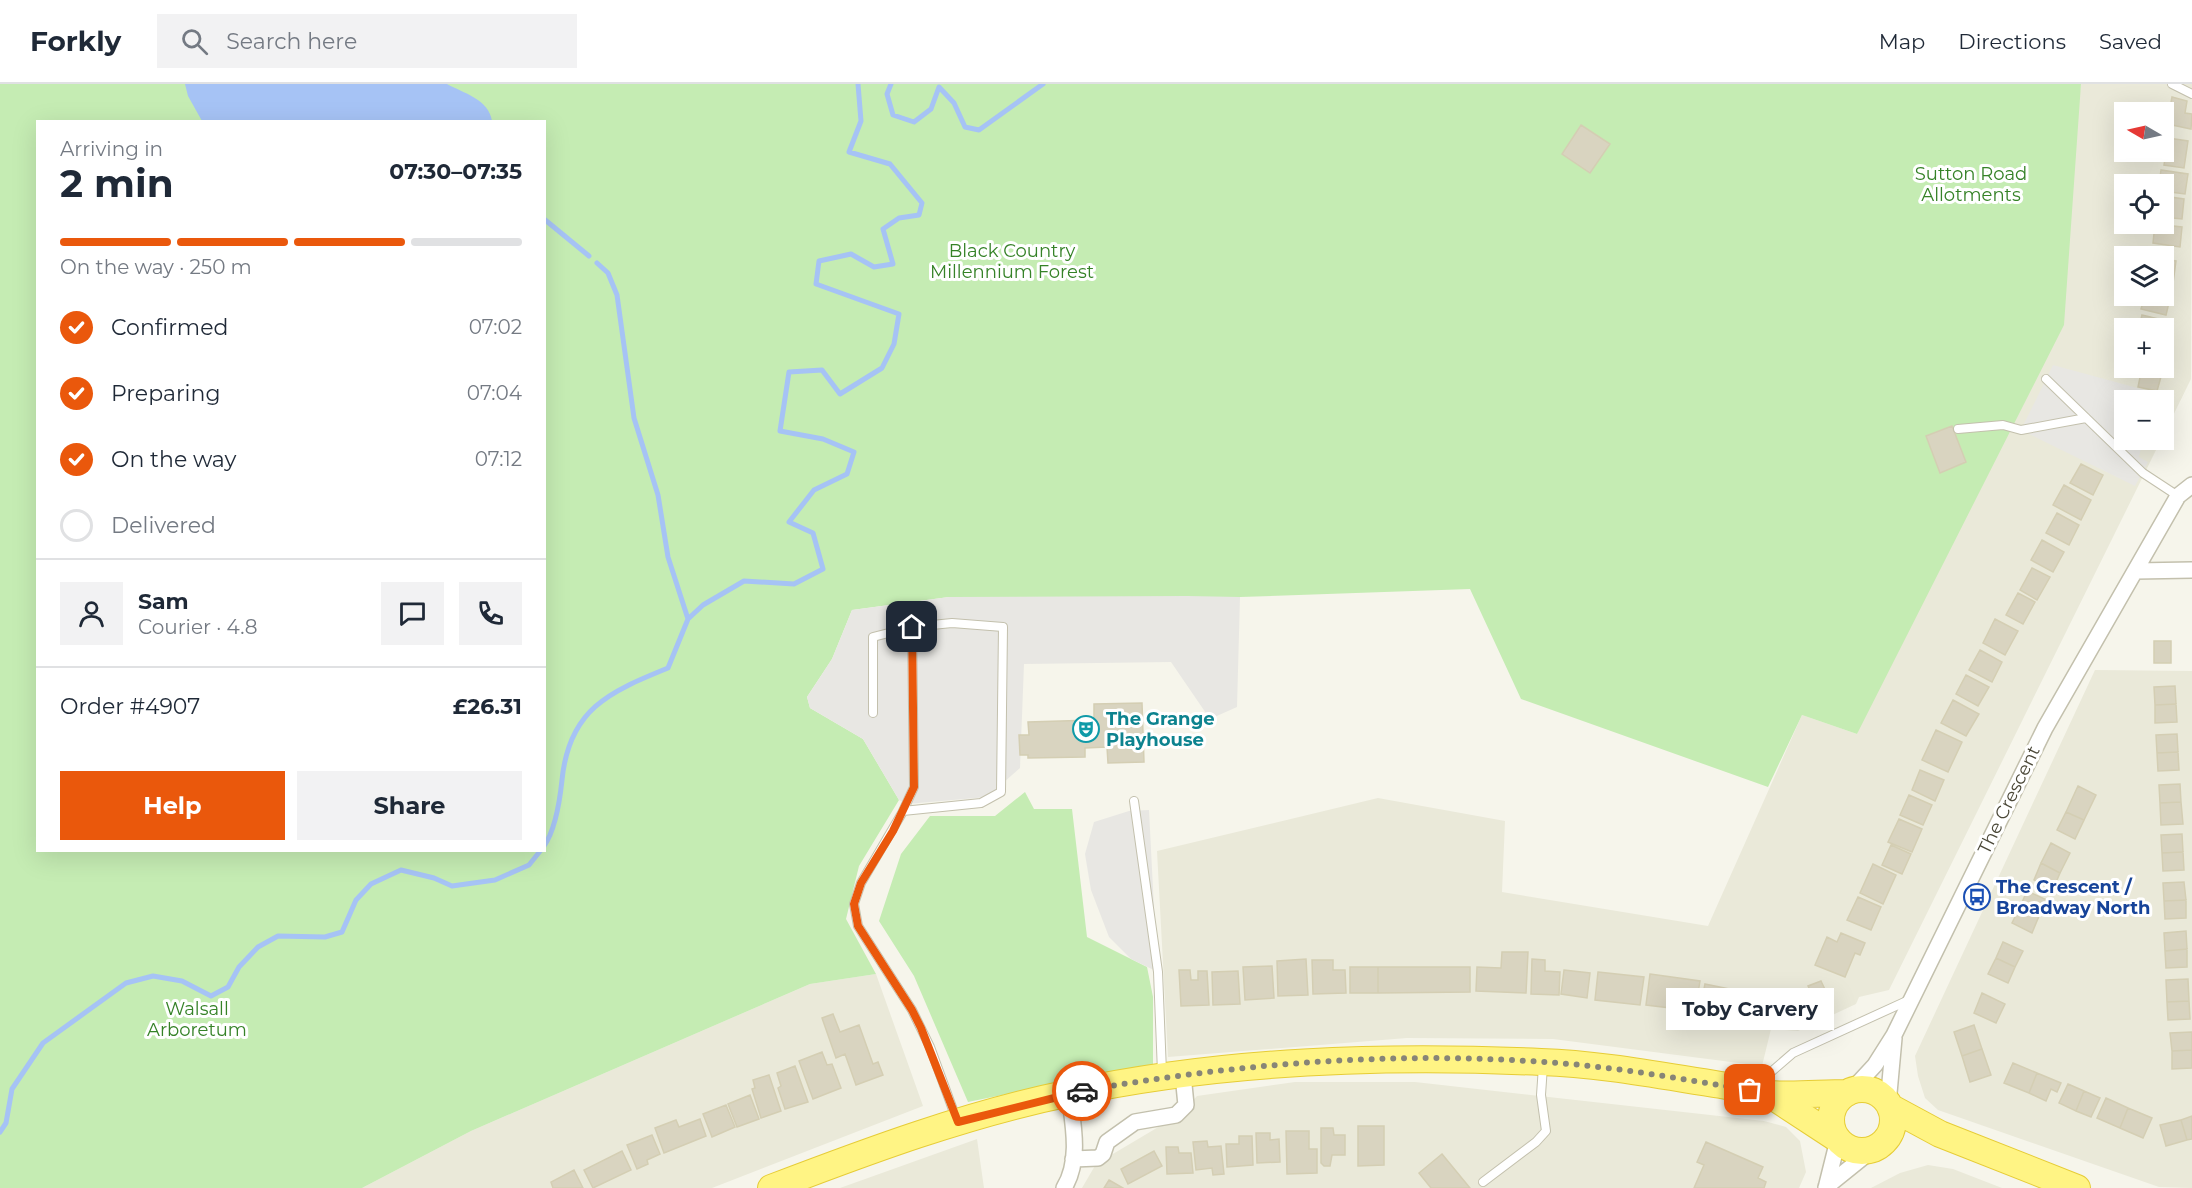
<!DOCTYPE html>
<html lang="en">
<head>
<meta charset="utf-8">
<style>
  body { margin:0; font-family:Montserrat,sans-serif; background:#f2f2f3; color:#1f2937; height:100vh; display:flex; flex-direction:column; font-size:22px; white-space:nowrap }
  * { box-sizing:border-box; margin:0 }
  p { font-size:20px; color:#747a83 }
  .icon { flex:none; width:33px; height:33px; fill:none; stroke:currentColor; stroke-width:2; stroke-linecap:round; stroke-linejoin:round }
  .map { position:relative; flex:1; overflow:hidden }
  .drawer { position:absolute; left:36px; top:36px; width:510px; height:732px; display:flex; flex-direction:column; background:#fff; border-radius:0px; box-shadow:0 6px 24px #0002 }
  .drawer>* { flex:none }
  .needle { width:39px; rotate:279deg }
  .buttons { position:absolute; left:2114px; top:18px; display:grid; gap:12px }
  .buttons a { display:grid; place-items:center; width:60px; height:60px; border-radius:0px; background:#fff; box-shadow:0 6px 24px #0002; font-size:30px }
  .pin { position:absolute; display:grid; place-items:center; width:51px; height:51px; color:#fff; margin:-26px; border-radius:12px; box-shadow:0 3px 9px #0006 }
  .courier { position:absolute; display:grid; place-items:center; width:60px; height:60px; margin:-30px; border:4px solid #ea580c; border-radius:50%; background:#fff; color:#222; box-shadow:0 2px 8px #0007 }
  .bubble { position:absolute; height:42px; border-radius:0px; background:#fff; box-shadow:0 6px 24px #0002; font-size:20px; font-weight:700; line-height:42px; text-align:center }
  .overview em { font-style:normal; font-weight:700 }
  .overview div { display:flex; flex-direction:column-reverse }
  .overview { display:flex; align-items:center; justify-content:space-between; height:102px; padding:0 24px }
  h1 { font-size:39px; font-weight:700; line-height:45px }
  .bar { display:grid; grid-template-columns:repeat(4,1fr); gap:9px 6px; align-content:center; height:72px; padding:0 24px }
  .bar i { height:8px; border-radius:4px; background:#e0e1e3 }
  .bar .active { background:#ea580c }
  .bar p { grid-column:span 4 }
  .line { display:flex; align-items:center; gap:15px; padding:0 24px; border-top:2px solid #e0e1e3 }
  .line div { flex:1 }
  .round { display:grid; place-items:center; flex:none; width:63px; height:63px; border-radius:0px; background:#f2f2f3 }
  ol { padding:0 24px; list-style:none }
  li { display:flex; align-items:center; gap:18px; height:66px }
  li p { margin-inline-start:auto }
  li .icon { padding:6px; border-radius:50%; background:#ea580c; color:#fff; stroke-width:4 }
  li:last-child { color:#747a83 }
  li i { width:33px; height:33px; border:3px solid #e0e1e3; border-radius:50% }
  .action { display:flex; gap:12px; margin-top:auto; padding:12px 24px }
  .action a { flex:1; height:69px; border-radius:0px; background:#ea580c; color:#fff; font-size:24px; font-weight:700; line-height:69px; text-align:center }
  .action a+a { background:#f2f2f3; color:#1f2937 }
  header { display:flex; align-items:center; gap:36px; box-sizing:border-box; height:84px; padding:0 30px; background:#fff; border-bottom:2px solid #e0e1e3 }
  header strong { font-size:28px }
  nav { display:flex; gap:33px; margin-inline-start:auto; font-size:21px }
  .search { width:420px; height:54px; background:#f2f2f3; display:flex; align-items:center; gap:15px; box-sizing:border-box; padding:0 21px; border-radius:0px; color:#747a83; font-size:22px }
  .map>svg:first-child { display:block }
  .residential { fill:#eae9d9; fill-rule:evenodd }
  .green { fill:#c5ecb3; fill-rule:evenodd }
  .parking { fill:#e8e7e3 }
  .water { fill:#a6c3f5 }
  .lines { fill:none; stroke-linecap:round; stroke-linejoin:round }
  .stream { stroke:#a6c3f5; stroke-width:5 }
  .building { fill:#d9d4c0; stroke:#d4ceb3; stroke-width:1.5 }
  .service-casing { stroke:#c3c0ad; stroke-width:10 }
  .minor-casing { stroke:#c3c0ad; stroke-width:18 }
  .trunk-casing { stroke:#e6cc36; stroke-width:28 }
  .service { stroke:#fff; stroke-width:8 }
  .minor { stroke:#fff; stroke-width:15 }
  .trunk { stroke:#fff484; stroke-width:26 }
  .done { stroke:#878577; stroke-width:6; stroke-dasharray:0 10.8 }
  .route { stroke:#ea580c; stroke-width:8 }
  .labels { text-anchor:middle; stroke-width:6; stroke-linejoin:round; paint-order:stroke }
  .park-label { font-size:18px; fill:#358227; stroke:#fff }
  .culture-label { font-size:18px; font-weight:bold; fill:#0d838f; stroke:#fff; text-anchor:start }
  .street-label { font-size:18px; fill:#4b4838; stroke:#fff }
  .transit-label { font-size:18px; font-weight:bold; fill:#164399; stroke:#fff; text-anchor:start }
</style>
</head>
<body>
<header>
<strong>Forkly</strong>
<div class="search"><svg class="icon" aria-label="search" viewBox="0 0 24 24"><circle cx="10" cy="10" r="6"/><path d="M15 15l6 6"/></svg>Search here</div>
<nav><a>Map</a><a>Directions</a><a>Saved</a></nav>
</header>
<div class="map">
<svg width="2192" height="1104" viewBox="0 0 2192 1104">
  <rect width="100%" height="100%" fill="#f6f5eb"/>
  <path class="residential" d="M2081 0H2192L2191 295 2163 352V316H2124V356H2161L1889 906 1859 913 1856 920 1798 947 1771 945 1762 982 1553 955 1407 954 1168 973 1157 767 1378 714 1505 737 1502 808 1708 842 1802 631 1857 650 2076 39ZM2124 28H2163V68H2124ZM2124 100H2163V140H2124ZM2124 172H2163V212H2124ZM2124 244H2163V284H2124Z
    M2095 586 2192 587V1104L2159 1103 1938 1026 1925 1014 1918 992 1915 972Z
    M876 890 923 1022 712 1104H362L471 1047 810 900Z
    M1295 998H1415L1764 1037 1786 1043 1800 1057 1806 1088 1799 1104H1082L1096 1080 1182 1029 1197 1012Z
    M977 1055 984 1104H840Z
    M1928 1081 1953 1085 2002 1104H1871L1900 1089Z"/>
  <path class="green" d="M0 0H2081L2064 241 1857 650 1802 631 1768 703 1521 615 1470 505 1240 513H949L852 526 832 575 807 613 810 624 863 655 899 716 859 782 846 835 876 890 810 900 471 1047 362 1104H0ZM38 38H544V766H38Z
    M1025 708 1034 725H1072L1087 853 1147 883 1153 913V980L968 1018 914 892 879 837 901 770 930 732H995Z"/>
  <path class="parking" d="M2053 281 2156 309 2154 316H2124V356H2143L2139 373 2148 378 2135 402 2021 346Z
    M1187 512 1240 513 1237 623 1210 635 1171 578 1024 580 1020 684 987 713 907 720 899 716 863 655 810 624 807 613 832 575 852 526 949 513Z
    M1149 726 1156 864 1158 888 1131 875 1109 853 1091 806 1085 770 1094 738 1129 727Z"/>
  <path class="water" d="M185 0H447C463 9 489 15 492 37H202L188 12Z"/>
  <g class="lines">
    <path class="stream" d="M891 0 887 10 893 31 914 38 931 25 939 3 954 19 965 43 979 46 1043 0
      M544 135 589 172
      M597 179 608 189 617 211 634 334 658 411 668 473 688 535
      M544 762C556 745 560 715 562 696 569 625 609 608 668 584L688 535 703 521 744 497 794 500 823 485 813 449 789 438 814 406 847 390 854 368 823 355 780 347 789 288 822 286 840 310 882 284 894 260 899 230 816 200 819 177 851 170 874 183 893 180 883 145 899 134 919 131 922 119 890 80 849 68 861 37 858 0
      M0 1048 6 1039 12 1005 43 959 126 899 153 892 182 897 211 912 228 903 239 883 258 863 278 852 325 853 342 848 356 816 371 800 401 786 434 794 452 802 495 796 529 781 541 766"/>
  </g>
  <path class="building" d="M2172 13 2187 17 2185 29 2192 30 2191 45 2167 40Z
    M1581 41 1610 60 1590 89 1562 70Z
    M2168 54 2188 57 2184 84 2164 81Z
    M2161 86 2188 90 2185 110 2163 107V100H2159Z
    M2163 112 2184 115 2182 135 2163 133Z
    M2155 140 2182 143 2180 163 2153 159Z
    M2163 175 2176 177 2173 199 2163 197Z
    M2163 208 2171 210 2166 231 2141 225 2145 212H2163Z
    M2142 231 2167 237 2163 253V244H2139Z
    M2163 270 2167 271 2157 307 2138 303 2142 284H2163Z
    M1952 342 1966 378 1940 389 1926 352Z
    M2081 380 2103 391 2093 411 2070 399Z
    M2064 401 2091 416 2081 436 2053 421Z
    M2057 429 2079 441 2069 461 2046 449Z
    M2042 456 2064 468 2053 488 2031 476Z
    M2032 484 2050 493 2037 516 2020 506Z
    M2018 509 2035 518 2023 540 2006 531Z
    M1995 535 2018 547 2005 571 1983 559Z
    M2154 557H2171V579H2154Z
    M1980 566 2002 578 1992 598 1969 586Z
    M1966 591 1989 603 1978 622 1956 610Z
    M2175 602 2176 620 2155 621 2154 603Z
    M1953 616 1979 630 1966 652 1941 639Z
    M1142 619 1144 678 1108 679 1107 663 1085 664V673L1028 674V671H1020L1019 651H1029L1028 638 1094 636V620Z
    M2176 620 2177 638 2155 639V621Z
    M1936 646 1962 658 1948 688 1922 676Z
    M2177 650 2178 668 2157 669 2156 651Z
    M2178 668 2179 686 2158 687 2157 669Z
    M1920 686 1944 696 1935 717 1912 706Z
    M2180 700 2181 718 2160 719 2159 701Z
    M2078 702 2096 711 2084 736 2066 728Z
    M1909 711 1932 721 1923 741 1900 731Z
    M2181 718 2183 740 2161 741 2160 719Z
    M2066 728 2084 736 2075 755 2057 746Z
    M1899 735 1922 745 1912 768 1888 758Z
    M2182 750 2183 768 2162 769 2161 751Z
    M2051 759 2070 769 2060 789 2041 779Z
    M1891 761 1911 770 1902 790 1882 781Z
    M2183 768 2184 786 2163 787 2162 769Z
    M2041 779 2060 789 2053 805 2034 796Z
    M1873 780 1896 791 1883 820 1860 809Z
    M2184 798 2186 816 2164 817 2163 799Z
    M2027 807 2047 816 2039 832 2020 823Z
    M1858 813 1881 823 1871 846 1847 836Z
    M2186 816V834L2165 835 2164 817Z
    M2020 823 2039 832 2032 849 2012 839Z
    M2186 847 2187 865 2165 867 2164 849Z
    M1841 849 1865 859 1860 871 1855 869 1845 893 1815 881 1827 853 1837 858Z
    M2003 858 2023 867 2015 883 1996 874Z
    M2187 865V883L2166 884 2165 867Z
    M1502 868H1528L1526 909 1476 907 1477 883 1501 884Z
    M1996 874 2015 883 2008 899 1988 890Z
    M1306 875 1308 911 1278 912 1277 877Z
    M1532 875 1545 876V887L1560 888 1559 911 1531 910Z
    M1312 876H1333V886H1345L1346 909 1313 910Z
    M1272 882 1274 914 1245 916 1243 883Z
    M1350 883H1378V909H1350Z
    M1378 883H1470V908L1378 909Z
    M1179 886H1190L1191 896H1198V887H1207L1209 921 1181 922Z
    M1564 886 1590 889 1587 914 1561 910Z
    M1238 887 1240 920 1213 921 1212 888Z
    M1598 888 1644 893 1640 921 1595 916Z
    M1650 890 1700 897 1695 927 1646 921Z
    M2188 895 2189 917 2167 918 2166 896Z
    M1821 897 1830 916 1828 922 1832 928 1799 944 1773 937 1776 924 1787 927 1813 913 1808 902Z
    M1705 900 1730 905 1724 934 1699 929Z
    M1730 905 1775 913 1770 942 1724 934Z
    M1982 909 2005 920 1996 939 1974 929Z
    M2189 917 2190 935 2168 936 2167 918Z
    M833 930 840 948 859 941 873 980 878 978 883 991 856 1001 845 970 836 974 822 934Z
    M1974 941 1982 965 1962 972 1954 948Z
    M2192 948V966L2172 967 2170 949Z
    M1982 965 1991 991 1970 998 1962 972Z
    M2192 966V984L2172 985V967Z
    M822 968 827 981 832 980 841 1004 813 1015 799 977Z
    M2013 979 2037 989 2029 1009 2004 999Z
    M795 982 808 1018 785 1025 778 1004 781 1002 777 989Z
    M2037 989 2061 999 2057 1008 2051 1005 2046 1017 2029 1009Z
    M769 991 781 1027 761 1034 752 1005 755 1004 753 996Z
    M2068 1000 2084 1007 2076 1027 2059 1019Z
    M2084 1007 2100 1014 2091 1033 2076 1027Z
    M750 1011 759 1035 737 1043 728 1020Z
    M2106 1014 2128 1024 2120 1044 2097 1034Z
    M726 1021 735 1043 712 1053 703 1030Z
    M2128 1024 2152 1034 2143 1054 2120 1044Z
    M2192 1032V1055L2187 1056 2181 1036Z
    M700 1035 706 1052 664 1069 655 1044 676 1036 679 1043Z
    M2181 1036 2187 1056 2166 1062 2160 1041Z
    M1358 1042H1384V1081L1358 1082Z
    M1321 1044H1333L1334 1051H1345V1071H1332L1330 1082H1324L1321 1079Z
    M1286 1047H1309V1065H1317V1089L1287 1090Z
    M1256 1049H1270V1056L1279 1055 1280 1078 1257 1079Z
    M652 1051 660 1070 647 1076 648 1080 637 1085 627 1061Z
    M1239 1052H1252L1253 1081 1227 1083 1226 1060H1239Z
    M1207 1057 1208 1063 1221 1062 1224 1090 1213 1091 1212 1084 1196 1086 1193 1058Z
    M1706 1058 1763 1083 1758 1094 1766 1098 1764 1104H1694L1704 1081 1697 1078Z
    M1166 1063H1178L1179 1069H1191L1193 1089 1167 1090Z
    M622 1067 631 1086 593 1104 584 1086Z
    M1154 1067 1162 1082 1128 1100 1121 1085Z
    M1442 1070 1470 1104H1431L1419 1089Z
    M574 1086 583 1104H553L551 1098Z
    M1109 1096 1123 1104H1104Z"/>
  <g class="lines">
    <defs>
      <path id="service" d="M2172 0 2192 10
        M2046 295 2143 389 2178 412
        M1958 345 2003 341 2021 346 2086 334
        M952 539 1003 543 1001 708 981 719 903 727 914 703 912 543Z
        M873 629V553L912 543
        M1134 717 1158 888 1162 988
        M905 724 861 799 854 820 858 842 912 926 930 963 956 1034
        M1756 1001 1793 969 1909 916
        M1483 1098 1536 1058 1546 1047 1541 1011 1543 982"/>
      <path id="minor" d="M2136 487 2192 486
        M1850 1008 1875 981 1894 951 2045 644 2178 412 2192 401
        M1888 1020 1894 954
        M1073 1075 1098 1074 1103 1070 1107 1058 1135 1038 1176 1031 1186 1021 1183 991
        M1826 1103 1872 1066
        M1064 1104C1081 1076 1073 1040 1069 1009
        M1826 1104 1838 1056"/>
      <path id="trunk" d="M1831 1036a31 31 0 1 1 62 0a31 31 0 1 1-62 0Z
        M1769 1010 1836 1054
        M1890 1023 1940 1050 2077 1104
        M771 1104C868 1067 967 1030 1070 1009 1224 976 1384 971 1541 978 1601 980 1662 992 1721 1001 1737 1004 1753 1008 1769 1010 1794 1012 1821 1009 1847 1009"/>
    </defs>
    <use href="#service" class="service-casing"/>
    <use href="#minor" class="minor-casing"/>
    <use href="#trunk" class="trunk-casing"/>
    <use href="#service" class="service"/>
    <use href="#minor" class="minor"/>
    <use href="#trunk" class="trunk"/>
  </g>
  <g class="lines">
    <path class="done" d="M1082 1007C1234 980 1389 967 1543 978 1612 982 1681 995 1750 1006"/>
    <path class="route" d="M912 543 914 703 893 747 861 799 854 820 858 842 912 926 921 944 958 1038 1082 1007"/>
  </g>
  <defs>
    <symbol id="theatre-ring" viewBox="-11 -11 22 22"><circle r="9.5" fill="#fff" stroke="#0f9aa8" stroke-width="1.5"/><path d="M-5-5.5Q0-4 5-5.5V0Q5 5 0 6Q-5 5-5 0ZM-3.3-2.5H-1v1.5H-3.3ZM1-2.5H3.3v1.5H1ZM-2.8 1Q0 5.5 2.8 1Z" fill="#0f9aa8"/></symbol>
    <symbol id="bus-ring" viewBox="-11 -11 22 22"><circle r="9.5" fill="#fff" stroke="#1a4fb4" stroke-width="1.5"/><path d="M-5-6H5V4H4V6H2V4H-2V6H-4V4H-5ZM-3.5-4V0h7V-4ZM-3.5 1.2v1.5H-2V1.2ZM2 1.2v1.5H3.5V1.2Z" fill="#1a4fb4"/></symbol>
  </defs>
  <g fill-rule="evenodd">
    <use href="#theatre-ring" x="1071" y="630" width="30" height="30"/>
    <use href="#bus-ring" x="1962" y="798" width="30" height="30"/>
  </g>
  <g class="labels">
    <g class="park-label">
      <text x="1971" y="96">Sutton Road<tspan x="1971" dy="21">Allotments</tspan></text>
      <text x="1012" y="173">Black Country<tspan x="1012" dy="21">Millennium Forest</tspan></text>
      <text x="197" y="931">Walsall<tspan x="197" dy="21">Arboretum</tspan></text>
    </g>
    <g class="culture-label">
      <text x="1106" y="641">The Grange<tspan x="1106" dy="21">Playhouse</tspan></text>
    </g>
    <g class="street-label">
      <text transform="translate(2009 716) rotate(-64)" y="6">The Crescent</text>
    </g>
    <g class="transit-label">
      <text x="1996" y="809">The Crescent /<tspan x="1996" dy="21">Broadway North</tspan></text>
    </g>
  </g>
</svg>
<div class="buttons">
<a><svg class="needle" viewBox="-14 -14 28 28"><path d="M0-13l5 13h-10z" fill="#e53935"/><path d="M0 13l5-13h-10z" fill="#747a83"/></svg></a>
<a><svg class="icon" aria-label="locate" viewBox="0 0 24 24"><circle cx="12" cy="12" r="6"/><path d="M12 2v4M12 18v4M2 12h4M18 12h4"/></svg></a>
<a><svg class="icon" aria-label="layers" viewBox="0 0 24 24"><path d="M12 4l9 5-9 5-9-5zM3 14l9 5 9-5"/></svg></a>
<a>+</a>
<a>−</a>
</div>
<div class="pin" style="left:1750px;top:1006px;background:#ea580c"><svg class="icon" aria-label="bag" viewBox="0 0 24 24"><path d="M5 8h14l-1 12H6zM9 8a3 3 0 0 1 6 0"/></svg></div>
<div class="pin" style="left:912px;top:543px;background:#1f2937"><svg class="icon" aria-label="home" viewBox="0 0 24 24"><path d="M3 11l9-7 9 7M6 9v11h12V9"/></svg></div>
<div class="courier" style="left:1082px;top:1007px"><svg class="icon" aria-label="car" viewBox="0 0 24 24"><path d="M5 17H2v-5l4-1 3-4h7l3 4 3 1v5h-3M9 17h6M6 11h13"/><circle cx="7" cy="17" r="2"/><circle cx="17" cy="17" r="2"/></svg></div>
<div class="bubble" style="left:1666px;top:904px;width:168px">Toby Carvery</div>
<section class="drawer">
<div class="overview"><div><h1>2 min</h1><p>Arriving in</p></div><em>07:30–07:35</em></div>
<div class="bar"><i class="active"></i><i class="active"></i><i class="active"></i><i></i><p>On the way · 250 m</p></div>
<ol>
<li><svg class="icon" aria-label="check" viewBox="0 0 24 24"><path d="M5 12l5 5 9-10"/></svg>Confirmed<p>07:02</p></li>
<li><svg class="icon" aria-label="check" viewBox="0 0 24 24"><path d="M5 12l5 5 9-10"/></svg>Preparing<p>07:04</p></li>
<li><svg class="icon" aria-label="check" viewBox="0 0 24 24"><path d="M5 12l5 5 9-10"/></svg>On the way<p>07:12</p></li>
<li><i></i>Delivered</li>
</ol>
<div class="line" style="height:108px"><a class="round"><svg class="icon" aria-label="person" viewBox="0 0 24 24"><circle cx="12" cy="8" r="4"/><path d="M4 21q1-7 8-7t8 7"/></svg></a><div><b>Sam</b><p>Courier · 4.8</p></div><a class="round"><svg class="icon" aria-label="chat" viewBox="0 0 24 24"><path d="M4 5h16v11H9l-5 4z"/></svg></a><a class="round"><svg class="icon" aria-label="phone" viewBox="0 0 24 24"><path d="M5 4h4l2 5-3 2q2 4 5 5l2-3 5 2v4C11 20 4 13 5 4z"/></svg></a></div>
<div class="line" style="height:78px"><div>Order #4907</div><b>£26.31</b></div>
<div class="action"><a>Help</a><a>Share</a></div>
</section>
</div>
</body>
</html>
